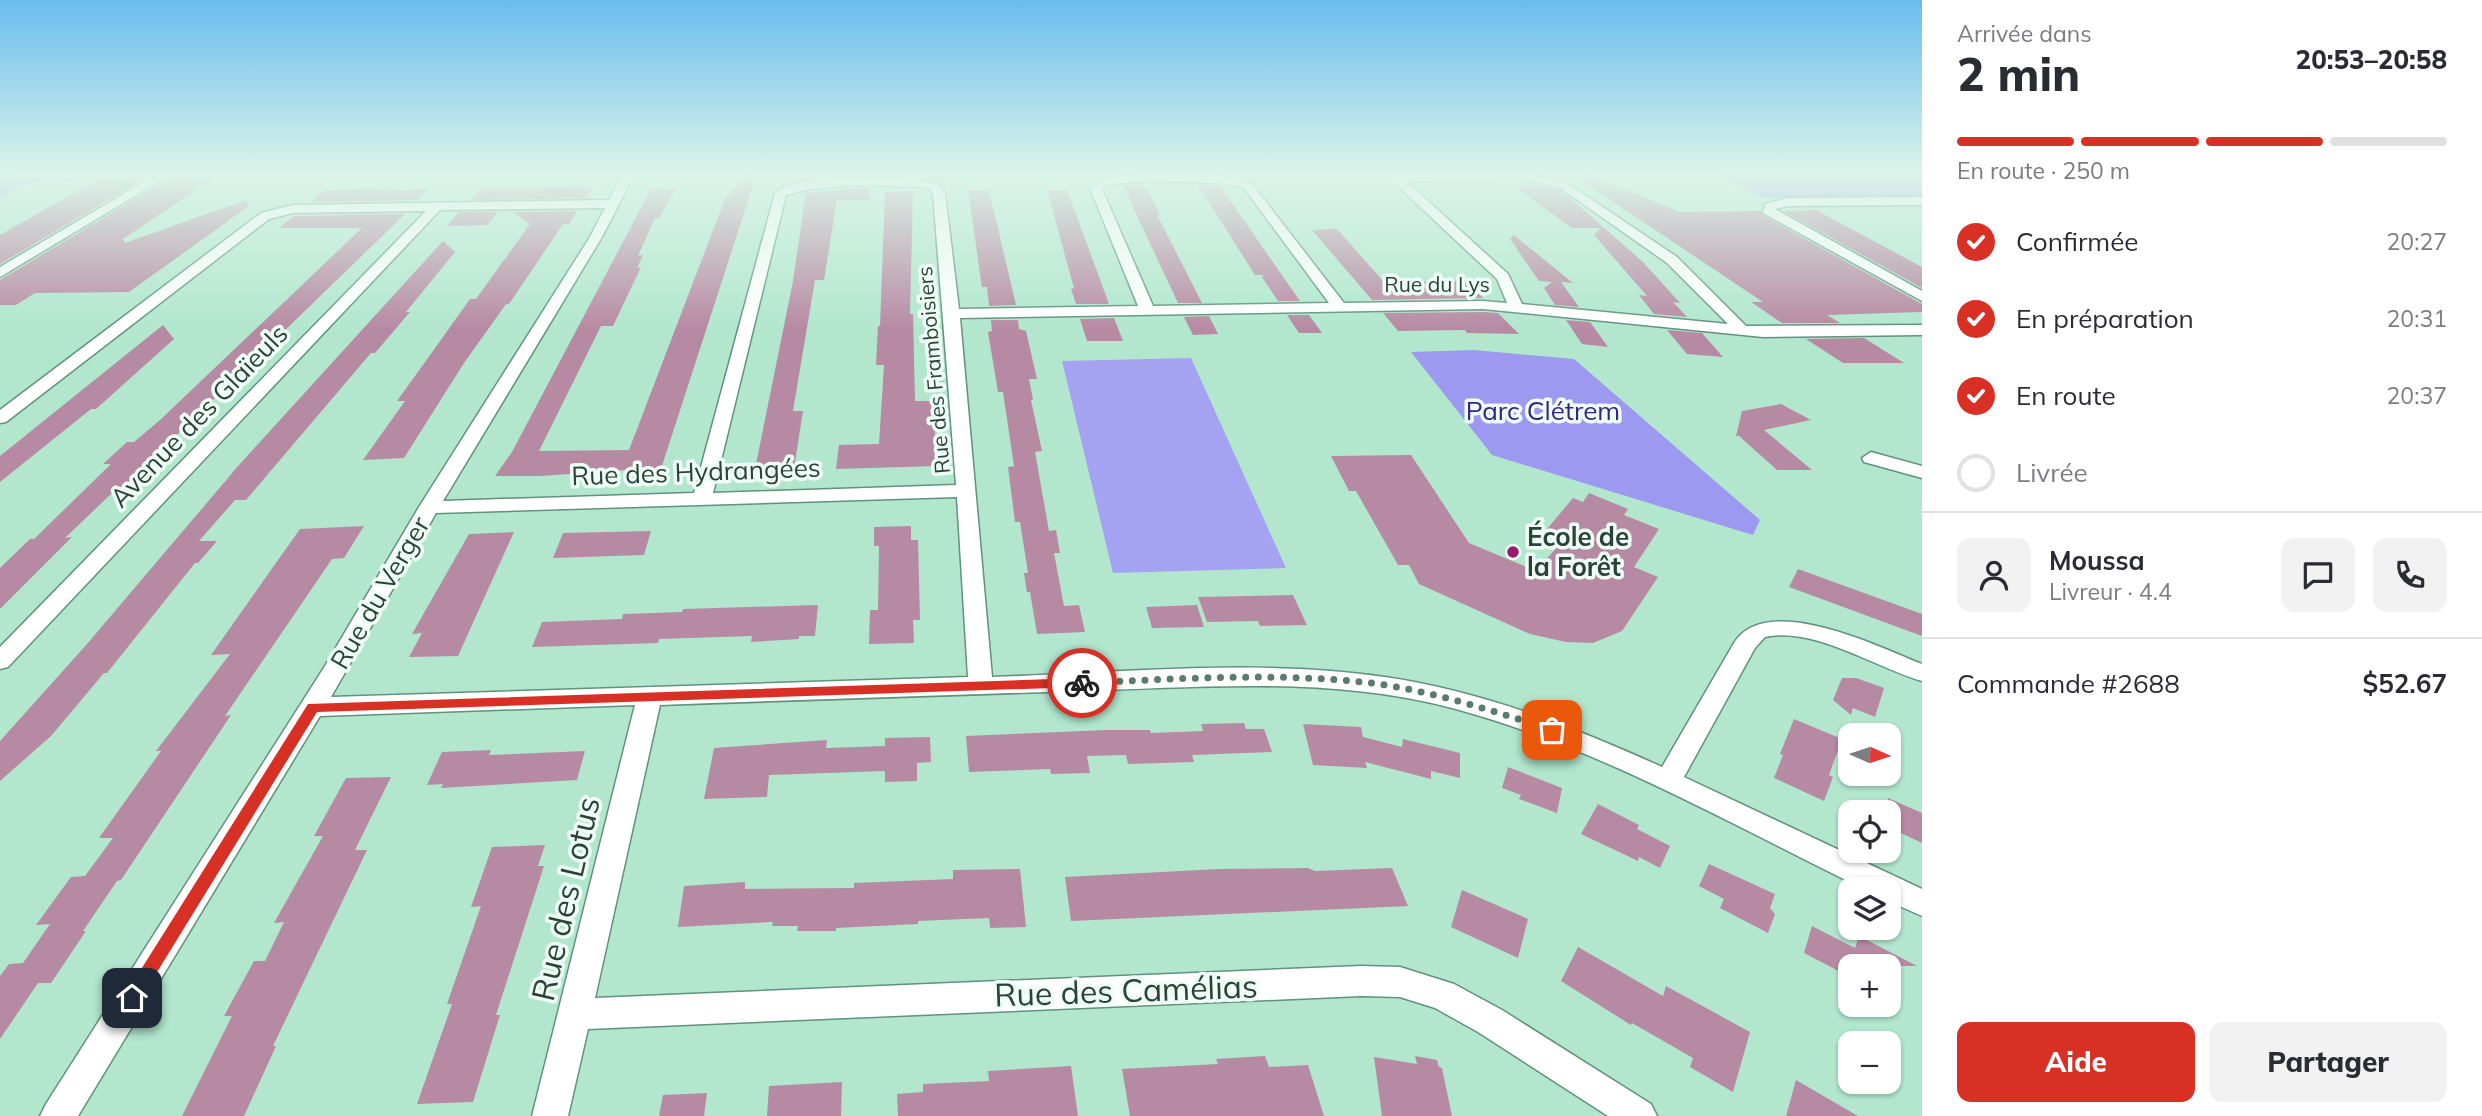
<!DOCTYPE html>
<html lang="fr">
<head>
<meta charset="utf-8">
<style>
  body { margin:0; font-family:Mulish,sans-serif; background:#f2f2f3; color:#2b2b33; height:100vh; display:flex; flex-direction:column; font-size:26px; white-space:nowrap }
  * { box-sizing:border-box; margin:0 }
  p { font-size:23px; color:#7c7c81 }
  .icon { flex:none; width:38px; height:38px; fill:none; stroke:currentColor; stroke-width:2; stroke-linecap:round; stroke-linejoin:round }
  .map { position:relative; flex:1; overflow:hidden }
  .drawer { display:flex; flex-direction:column; background:#fff; width:560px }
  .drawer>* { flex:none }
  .needle { width:46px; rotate:93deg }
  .fabs { position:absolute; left:1838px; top:723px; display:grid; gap:14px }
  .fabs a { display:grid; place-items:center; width:63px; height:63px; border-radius:14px; background:#fff; box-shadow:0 2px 5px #0004; font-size:35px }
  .pin { position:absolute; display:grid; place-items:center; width:60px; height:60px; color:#fff; margin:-30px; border-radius:14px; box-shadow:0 4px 10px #0006 }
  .courier { position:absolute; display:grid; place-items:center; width:70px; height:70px; margin:-35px; border:5px solid #d93025; border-radius:50%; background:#fff; color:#222; box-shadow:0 2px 9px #0007 }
  .overview em { font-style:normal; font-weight:800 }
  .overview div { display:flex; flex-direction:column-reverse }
  .overview { display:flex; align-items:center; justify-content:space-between; height:119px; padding:0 35px }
  h1 { font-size:46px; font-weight:800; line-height:52px }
  .bar { display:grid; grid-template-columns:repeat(4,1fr); gap:10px 7px; align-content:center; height:84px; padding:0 35px }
  .bar i { height:9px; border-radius:5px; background:#e1e1e2 }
  .bar .selected { background:#d93025 }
  .bar p { grid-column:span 4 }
  .line { display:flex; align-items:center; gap:18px; padding:0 35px; border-top:2px solid #e1e1e2 }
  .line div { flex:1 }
  .round { display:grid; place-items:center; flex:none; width:74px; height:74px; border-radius:14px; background:#f2f2f3 }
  ol { padding:0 35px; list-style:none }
  li { display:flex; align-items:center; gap:21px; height:77px }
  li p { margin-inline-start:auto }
  li .icon { padding:7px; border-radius:50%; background:#d93025; color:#fff; stroke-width:4 }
  li:last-child { color:#7c7c81 }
  li i { width:38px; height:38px; border:4px solid #e1e1e2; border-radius:50% }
  .primary-button { display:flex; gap:14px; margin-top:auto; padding:14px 35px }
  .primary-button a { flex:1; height:80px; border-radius:14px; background:#d93025; color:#fff; font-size:28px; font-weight:800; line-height:80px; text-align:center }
  .primary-button a+a { background:#f2f2f3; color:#2b2b33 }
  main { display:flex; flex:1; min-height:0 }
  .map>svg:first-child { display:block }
  .green { fill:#a5a3f1 }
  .forest { fill:#9d99f1 }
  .building { fill:#b78aa3 }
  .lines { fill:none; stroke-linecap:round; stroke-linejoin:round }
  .minor-casing { stroke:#60927c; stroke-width:3 }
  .trunk-casing { stroke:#319f78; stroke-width:3 }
  .minor { fill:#fff; fill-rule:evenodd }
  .trunk { fill:#5cdaaf; fill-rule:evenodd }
  .route { fill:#d93025 }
  .done { stroke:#5b7c6c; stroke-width:7; stroke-dasharray:0 12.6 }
  .poi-dot { fill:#981970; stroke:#eefef6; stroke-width:2.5 }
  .labels { text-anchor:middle; stroke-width:7; stroke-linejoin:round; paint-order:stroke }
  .far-street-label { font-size:21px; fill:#2c4238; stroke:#eefef6 }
  .park-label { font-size:26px; fill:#372286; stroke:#eefef6 }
  .street-label { font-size:26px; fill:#2c4238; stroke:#eefef6 }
  .poi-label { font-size:26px; font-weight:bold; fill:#2c4238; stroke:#eefef6; text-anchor:start }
  .near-street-label { font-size:32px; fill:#2c4238; stroke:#eefef6 }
</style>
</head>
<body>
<main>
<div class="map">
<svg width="1922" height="1116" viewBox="0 0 1922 1116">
  <rect width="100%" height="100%" fill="#b2e7ce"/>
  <path class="green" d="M18 173H84L67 182 29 183 0 198V181Z
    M1191 358 1286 568 1113 573 1062 361Z"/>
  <path class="forest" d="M1710 173H1922V196L1765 198Z
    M1474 350 1574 359 1760 520 1753 535 1492 455 1411 352Z"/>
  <path class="building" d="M747 173H757L660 472H625L626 470 541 476H495L512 452 651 189 676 188 659 218H655L638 256 643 255 637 268 641 267 613 326H601L539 451 629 450 725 199Z
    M1586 173 1679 212 1761 211 1762 215 1922 304V312L1827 315 1840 323H1782L1751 302H1763L1582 181Z
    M215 177 123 239 125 243 246 200 249 206 129 292 35 293 16 305H0V280L170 178Z
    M145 178 0 264V235L92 183 103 179Z
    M1140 185 1142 188H1147L1160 215H1157L1202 303H1178L1123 186Z
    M1198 185 1220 186 1300 301H1278L1262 277 1264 275H1255Z
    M1537 185 1558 189 1571 199 1643 262 1680 303 1673 302 1687 317 1654 314 1639 295 1647 296 1594 235 1601 228H1572L1514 186Z
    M593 186 586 198 471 200 482 188Z
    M395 188 393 190 429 189 418 200 311 202 325 190Z
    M856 188H869L870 200H837L824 280H815L793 411H803L794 468 755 469 793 281 806 193Z
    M968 190H989L1016 305 989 306 987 287H982Z
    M1047 190H1067L1109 304H1076L1071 289 1074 288Z
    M913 191 910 314H913L915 401H933L937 466 836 469 839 445 879 444 884 365H876L878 326H880L885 192Z
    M1816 210 1922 267V288L1783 211Z
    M577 211 569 224H563L509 304H506L464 363 404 458 363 460 405 401H397L433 351 470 299H476L530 224 513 212Z
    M459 212H498L487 225 447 226Z
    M405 214 117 493 111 494 65 538 72 537 0 609V568L30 539H34L111 464H103L127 442H134L160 420 362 228H279L294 216Z
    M1337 229 1384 282 1466 281 1483 298 1372 300 1312 230Z
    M1514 235 1573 283 1561 282 1579 307 1555 305 1544 288 1552 282 1539 281 1510 239Z
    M443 241 455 252 406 312H410L375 353H371L246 500H235L199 541H217L198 563H195L107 673H104L51 736 0 781V741L87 644 239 465Z
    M1483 312 1498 313 1519 334 1467 333 1465 330 1398 331 1383 313Z
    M1287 315H1309L1322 333H1299Z
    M1209 316 1218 334 1193 335 1184 317Z
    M1114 318 1123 341H1087L1080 319Z
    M991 320H1018L1019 329 1026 331 1037 379H1029L1033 400H1031L1042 451 1035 452 1049 531 1056 530 1060 553H1054L1064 606 1079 605 1085 632 1037 634 1030 592H1027L1024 573H1028L1020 522H1015L1008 467 1014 466 1003 392H998L988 332 992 331Z
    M1566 320 1590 322 1608 347 1582 344Z
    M163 325 174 339 96 409H91L0 482V456Z
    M1667 330 1702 333 1723 357 1687 354Z
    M1864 338 1904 363H1843L1806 339Z
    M1781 404 1811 420 1764 430 1812 470H1777L1739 436H1736L1742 411Z
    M1411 455 1469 543 1536 571 1567 536 1547 529 1573 498 1583 502 1589 493 1628 509 1624 515 1659 529 1634 567 1658 577 1622 631 1593 643 1566 642 1530 634 1419 584 1409 565H1398L1356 491H1349L1331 456Z
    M364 526 344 558 332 559 225 716 231 715 121 880 117 881 83 931H86L51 983H38L0 1039V976L9 964 23 963 50 924 36 925 71 877 85 876 113 838H99L161 751H156L230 654 211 655 300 529Z
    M911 526V540H918L920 620H913L914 643 869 644 870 610H878L879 546H874V527Z
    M651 531 644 555 553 558 563 533Z
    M514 532 458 656 409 657 422 633 412 634 469 534Z
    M1798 569 1922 614V636L1789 587Z
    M1293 595 1307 625 1260 626 1258 621 1207 622 1198 597Z
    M818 605 815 636H799V639L751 642 752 636 659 639 658 643 532 647 542 622 622 619 623 614 682 612 683 609Z
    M1197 605 1204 627 1152 628 1146 607Z
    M1842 678H1856L1884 688 1875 717 1853 708 1851 715 1833 700Z
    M1794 719 1842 739 1829 775 1833 777 1824 801 1774 778 1783 755 1780 754Z
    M1244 723 1246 729H1264L1272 752 1192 755 1194 762 1128 764 1126 755 1087 756 1090 773 1051 774 1050 769 969 772 966 736 1106 730H1150L1151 733 1203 731 1201 724Z
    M1303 724 1361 727 1363 737 1402 747 1403 739 1460 753V778L1431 771V779L1365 762 1367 768 1313 765Z
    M930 737 931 762 917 763V781L885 782V771L769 775 767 797 704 799 714 748 827 740 826 748 885 746V738Z
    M491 750 489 755 585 751 577 780 441 788 443 784 427 785 442 752Z
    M1508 767 1562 788 1557 813 1519 799 1521 795 1502 788Z
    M391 777 355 850H367L273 1046H276L244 1116H182L232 1016H224L254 961H265L284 922 274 923 323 836H314L346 778Z
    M1888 798 1922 813V843L1888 827Z
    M1598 804 1639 825 1637 829 1670 846 1660 868 1639 857 1638 861 1581 834Z
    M545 845 538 866H544L496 1015H500L473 1102 417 1104 452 1004H447L481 906 471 907 492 847Z
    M1709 864 1775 894 1770 908 1775 914 1768 933 1720 908 1724 899 1699 886Z
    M1308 868 1315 871 1392 868 1408 906 1071 921 1065 877 1219 869Z
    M1020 869 1026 927 990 928 989 918 918 921V924L836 928V931H797L798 926H772L773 922 678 927 684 886 745 882V889L854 888V883L953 879V870Z
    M1462 890 1528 919 1518 958 1451 927Z
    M1812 926 1855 948 1859 936 1917 966H1850V977L1804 953Z
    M1578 947 1663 996 1666 986 1750 1032 1733 1092 1690 1067 1693 1058 1632 1023 1631 1025 1561 981Z
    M1265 1056 1269 1067 1308 1065 1324 1116H1130L1122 1069 1218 1064 1216 1059Z
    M1415 1056 1437 1060 1439 1067 1442 1068 1452 1116H1382L1374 1057 1417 1064Z
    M1071 1066 1078 1116H898L897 1094 923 1092V1084L989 1081 988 1071Z
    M1796 1080 1858 1116H1786Z
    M842 1082 841 1116H767L769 1086Z
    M707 1093 704 1116H659L663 1095Z"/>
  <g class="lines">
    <defs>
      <path id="minor" d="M159 173H173L0 277V267Z
        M623 173H635L602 237 443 501 694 493 775 193C800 172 906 176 938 184L945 193 959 309 1138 306 1090 188 1104 178 1155 174 1221 176 1252 184 1344 303 1483 301 1507 303 1497 279 1386 175 1525 173 1567 183 1677 257 1746 326 1922 325V335L1763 337 1483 309 960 318 992 677C1119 673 1259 658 1385 677 1481 691 1574 727 1662 767L1734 643C1766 591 1879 647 1922 664V681C1876 668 1814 626 1765 637L1755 648 1684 777 1922 889V916L1888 901V889H1864C1731 824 1595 746 1452 708 1330 676 1203 687 1079 691 940 695 800 700 660 705L595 998 1361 966 1400 967 1454 984 1502 1010 1651 1104 1657 1116H1608L1478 1032 1435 1008 1400 997 1361 996 588 1029 568 1116H532L635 705 320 716 78 1116H40L46 1104 325 666 419 507 590 237 605 208 440 210 8 667 0 669V647L426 211 293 213 269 219 6 422 0 423V410L261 213 293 205 609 200ZM1520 179 1559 187 1667 263 1728 324 1522 304 1508 274 1406 181ZM1155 181 1221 183 1244 188 1329 303 1153 306 1102 189 1107 184ZM856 185 922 187 930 189 933 193 956 485 713 493 786 195 810 189ZM957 497 968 677 331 697 436 513Z
        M1922 197V205L1788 206 1775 209 1922 291V301L1763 213 1765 204 1788 198Z
        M1871 452 1922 466V478L1864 462 1862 458Z"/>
      <path id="trunk" d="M0 173H15L13 177 0 182Z"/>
    </defs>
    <use href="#minor" class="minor-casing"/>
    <use href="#trunk" class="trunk-casing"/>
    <use href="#minor" class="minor"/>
    <use href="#trunk" class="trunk"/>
  </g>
  <linearGradient id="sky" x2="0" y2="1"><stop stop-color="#69bdee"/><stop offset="0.53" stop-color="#dcf4e9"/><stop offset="1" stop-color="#dcf4e9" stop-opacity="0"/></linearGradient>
  <rect width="1922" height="329" fill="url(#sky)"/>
  <path class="route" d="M1082 678 1089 683 1082 687 317 712 138 1003 132 1006 126 1003 123 998 308 704Z"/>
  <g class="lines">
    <path class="done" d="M1082 683C1178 679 1275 672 1371 683 1433 691 1493 711 1552 730"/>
  </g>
  <circle class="poi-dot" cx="1513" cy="552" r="7"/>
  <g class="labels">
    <g class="far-street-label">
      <text x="1437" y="292">Rue du Lys</text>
      <text transform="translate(934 370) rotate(-95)" y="7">Rue des Framboisiers</text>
    </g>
    <g class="park-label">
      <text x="1543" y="420">Parc Clétrem</text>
    </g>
    <g class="street-label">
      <text transform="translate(199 416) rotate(-46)" y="9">Avenue des Glaïeuls</text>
      <text transform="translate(696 472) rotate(-2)" y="9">Rue des Hydrangées</text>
      <text transform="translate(380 593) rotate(-60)" y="9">Rue du Verger</text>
    </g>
    <g class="poi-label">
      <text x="1527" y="546">École de<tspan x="1527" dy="30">la Forêt</tspan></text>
    </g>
    <g class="near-street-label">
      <text transform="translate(566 899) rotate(-77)" y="11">Rue des Lotus</text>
      <text transform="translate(1126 991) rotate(-2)" y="11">Rue des Camélias</text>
    </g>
  </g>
</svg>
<div class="fabs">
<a><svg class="needle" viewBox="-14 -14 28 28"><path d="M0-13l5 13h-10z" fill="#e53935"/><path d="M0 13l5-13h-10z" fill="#7c7c81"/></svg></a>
<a><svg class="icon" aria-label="locate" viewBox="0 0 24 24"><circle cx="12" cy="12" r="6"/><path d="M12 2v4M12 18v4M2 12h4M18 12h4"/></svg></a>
<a><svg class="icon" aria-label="layers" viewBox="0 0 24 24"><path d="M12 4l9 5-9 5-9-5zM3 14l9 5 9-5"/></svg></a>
<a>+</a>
<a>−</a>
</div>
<div class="pin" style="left:1552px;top:730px;background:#ea580c"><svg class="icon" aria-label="bag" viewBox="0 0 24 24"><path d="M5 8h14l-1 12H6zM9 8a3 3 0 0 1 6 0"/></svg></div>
<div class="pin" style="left:132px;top:998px;background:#1f2937"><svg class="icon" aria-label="home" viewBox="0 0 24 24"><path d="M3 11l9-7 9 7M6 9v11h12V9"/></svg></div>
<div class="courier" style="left:1082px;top:683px"><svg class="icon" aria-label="bike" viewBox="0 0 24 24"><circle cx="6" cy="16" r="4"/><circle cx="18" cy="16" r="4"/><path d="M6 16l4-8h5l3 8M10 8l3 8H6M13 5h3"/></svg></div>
</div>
<section class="drawer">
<div class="overview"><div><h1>2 min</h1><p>Arrivée dans</p></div><em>20:53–20:58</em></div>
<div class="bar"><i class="selected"></i><i class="selected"></i><i class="selected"></i><i></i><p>En route · 250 m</p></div>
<ol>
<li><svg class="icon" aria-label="check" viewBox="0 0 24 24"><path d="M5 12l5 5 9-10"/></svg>Confirmée<p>20:27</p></li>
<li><svg class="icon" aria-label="check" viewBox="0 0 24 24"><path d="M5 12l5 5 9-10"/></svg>En préparation<p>20:31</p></li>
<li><svg class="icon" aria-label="check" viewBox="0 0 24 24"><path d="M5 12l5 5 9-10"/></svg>En route<p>20:37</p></li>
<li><i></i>Livrée</li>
</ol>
<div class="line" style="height:126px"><a class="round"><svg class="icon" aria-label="person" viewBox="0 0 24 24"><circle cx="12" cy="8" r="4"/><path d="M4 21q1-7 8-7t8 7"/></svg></a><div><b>Moussa</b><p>Livreur · 4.4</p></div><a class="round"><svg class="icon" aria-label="chat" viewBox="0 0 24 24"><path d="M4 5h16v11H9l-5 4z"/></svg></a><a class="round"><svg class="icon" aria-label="phone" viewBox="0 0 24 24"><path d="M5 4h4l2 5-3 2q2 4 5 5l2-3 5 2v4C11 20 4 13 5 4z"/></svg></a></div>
<div class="line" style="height:91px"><div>Commande #2688</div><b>$52.67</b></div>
<div class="primary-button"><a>Aide</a><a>Partager</a></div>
</section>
</main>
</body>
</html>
